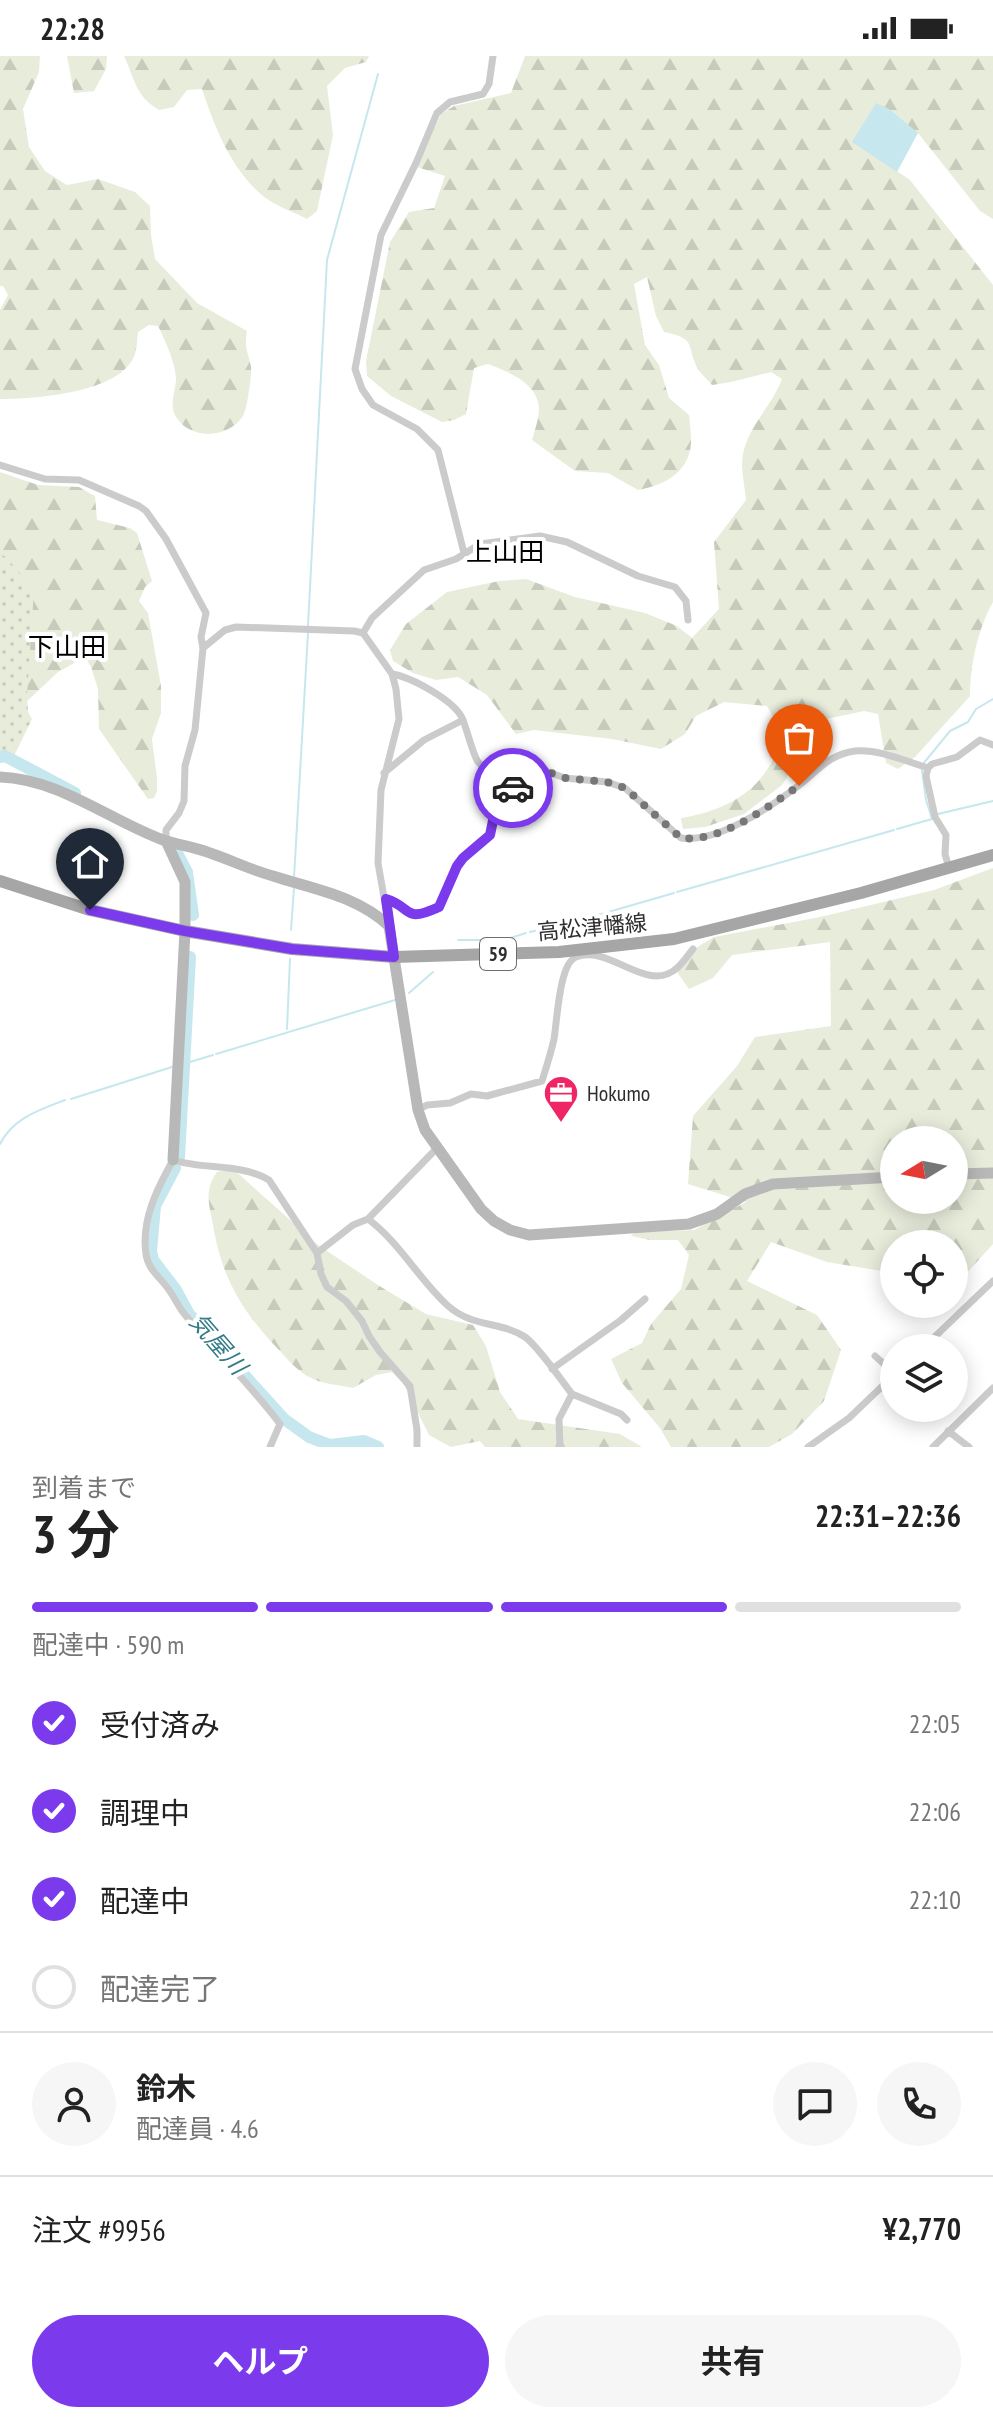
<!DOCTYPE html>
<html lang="ja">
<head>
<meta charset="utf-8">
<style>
  body { margin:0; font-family:"PT Sans Narrow","Noto Sans JP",sans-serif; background:#f6f6f6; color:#222; height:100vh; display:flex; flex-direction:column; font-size:30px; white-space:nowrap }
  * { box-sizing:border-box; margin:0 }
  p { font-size:26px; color:#767676 }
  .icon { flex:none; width:44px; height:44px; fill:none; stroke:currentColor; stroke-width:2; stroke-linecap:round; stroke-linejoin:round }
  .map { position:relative; height:1391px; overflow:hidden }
  .side { display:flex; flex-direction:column; background:#fff; flex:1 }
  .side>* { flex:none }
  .needle { width:52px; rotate:260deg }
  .tools { position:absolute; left:880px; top:1070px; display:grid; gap:16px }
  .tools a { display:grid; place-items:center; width:88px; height:88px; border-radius:50%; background:#fff; box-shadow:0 4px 20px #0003; font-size:40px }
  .pin { position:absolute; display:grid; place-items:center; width:68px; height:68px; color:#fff; margin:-82px -34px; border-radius:50% 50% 50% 0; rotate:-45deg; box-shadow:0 0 8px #0007 }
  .pin .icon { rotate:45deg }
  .courier { position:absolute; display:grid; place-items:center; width:80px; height:80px; margin:-40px; border:6px solid #7c3aed; border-radius:50%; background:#fff; color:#222; box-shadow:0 2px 10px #0007 }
  .summary em { font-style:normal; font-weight:700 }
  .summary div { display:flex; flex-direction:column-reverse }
  .summary { display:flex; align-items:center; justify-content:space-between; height:136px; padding:0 32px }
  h1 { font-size:52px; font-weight:700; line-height:60px }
  .bar { display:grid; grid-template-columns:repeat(4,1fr); gap:12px 8px; align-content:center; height:96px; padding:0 32px }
  .bar i { height:10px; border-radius:6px; background:#e0e0e0 }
  .bar .active { background:#7c3aed }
  .bar p { grid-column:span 4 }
  .line { display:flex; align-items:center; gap:20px; padding:0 32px; border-top:2px solid #e0e0e0 }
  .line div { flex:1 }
  .round { display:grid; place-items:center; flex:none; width:84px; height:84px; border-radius:42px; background:#f6f6f6 }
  ol { padding:0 32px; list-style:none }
  li { display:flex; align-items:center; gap:24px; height:88px }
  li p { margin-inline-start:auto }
  li .icon { padding:8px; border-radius:50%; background:#7c3aed; color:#fff; stroke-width:4 }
  li:last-child { color:#767676 }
  li i { width:44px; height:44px; border:4px solid #e0e0e0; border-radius:50% }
  .primary-button { display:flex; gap:16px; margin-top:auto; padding:16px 32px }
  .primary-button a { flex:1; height:92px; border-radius:48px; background:#7c3aed; color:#fff; font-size:32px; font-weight:700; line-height:92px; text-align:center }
  .primary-button a+a { background:#f6f6f6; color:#222 }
  .status { display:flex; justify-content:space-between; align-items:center; height:56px; padding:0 40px; background:#fff; direction:ltr }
  .status svg { height:22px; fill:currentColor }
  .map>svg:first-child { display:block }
  .forest { fill:url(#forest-firs); fill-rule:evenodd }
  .park { fill:url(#park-dots) }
  .water { fill:#c5e7ed }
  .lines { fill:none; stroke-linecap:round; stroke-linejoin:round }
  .stream { stroke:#c5e7ed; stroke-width:2 }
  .river { stroke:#c5e7ed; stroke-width:12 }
  .street { stroke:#cbcbcb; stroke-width:7 }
  .secondary { stroke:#b8b8b8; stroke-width:11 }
  .primary { stroke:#a6a6a6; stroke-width:12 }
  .done { stroke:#777; stroke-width:8; stroke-dasharray:0 14.4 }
  .route { stroke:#7c3aed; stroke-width:10 }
  .labels { text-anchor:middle; stroke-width:8; stroke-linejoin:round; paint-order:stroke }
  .shield { fill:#fff; stroke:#6d6d6d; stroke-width:2 }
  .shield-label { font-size:20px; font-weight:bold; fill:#2e2e2e }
  .street-label { font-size:22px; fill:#2e2e2e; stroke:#fff }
  .poi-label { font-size:22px; fill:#2e2e2e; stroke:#fff; text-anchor:start }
  .water-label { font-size:24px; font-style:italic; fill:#337b88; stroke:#fff }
  .quarter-label { font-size:26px; fill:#000; stroke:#fff }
</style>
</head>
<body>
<div class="status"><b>22:28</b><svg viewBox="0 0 49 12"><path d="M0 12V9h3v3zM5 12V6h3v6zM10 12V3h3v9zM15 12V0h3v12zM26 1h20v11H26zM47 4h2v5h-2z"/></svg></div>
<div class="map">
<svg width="993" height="1391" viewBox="0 0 993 1391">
  <defs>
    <pattern id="forest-firs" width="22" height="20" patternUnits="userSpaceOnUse" patternTransform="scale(2)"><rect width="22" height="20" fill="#e8ecdb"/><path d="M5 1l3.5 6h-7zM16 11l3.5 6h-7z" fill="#c7cbbc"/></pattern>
    <pattern id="park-dots" width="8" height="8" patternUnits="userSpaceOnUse" patternTransform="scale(2)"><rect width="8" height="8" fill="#e8ecdb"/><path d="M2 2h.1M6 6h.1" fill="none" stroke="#c7cbbc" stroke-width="1.8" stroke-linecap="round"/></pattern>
  </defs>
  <rect width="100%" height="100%" fill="#fff"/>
  <path class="forest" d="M0 0H40L39 16 23 53 29 91 45 115 67 129 98 123 135 136 150 150 151 179 155 203 197 247 247 275C244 295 248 294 251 311 252 318 247 354 243 360 228 383 189 385 175 359 169 347 176 335 176 322 175 306 165 284 158 270L149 269 138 276C137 285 137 299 131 306 111 337 35 343 0 343V254L8 239 3 230H0Z
    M67 0H107L106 13 94 35 74 37Z
    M124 0H369L366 6 345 12 327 30 333 79 317 155 307 163C294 156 275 150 263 140 231 113 215 72 202 33L187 34 174 51 159 54C135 40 135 23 124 0Z
    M525 0H993V163L980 155 918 77 852 85 910 124 993 229V546C978 572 970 610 970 640L916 700 898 713 886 707 878 658 864 655 817 665 797 706 782 729 744 758 705 771 683 773 681 762C717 756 751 742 770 709 776 700 779 689 783 679L767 650 724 646 696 660 685 678 661 693 612 683 534 674 516 678 487 639 458 621 436 624 413 617 393 605 390 594 406 568 447 536 499 525 526 523 575 541 645 557 677 570 692 582 719 553 714 486 746 444C745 430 740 412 743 398 749 369 772 350 782 323L771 316 731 326 712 329C708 324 701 318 698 313 685 288 698 283 664 276L656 260 647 221 634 228 645 289 659 309 669 342 689 359C690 371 693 387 689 398 682 421 659 430 638 434L608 417 575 415 532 384C535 374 539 362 539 352 537 326 508 316 488 308L474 312 466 358 454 364 442 366 391 340 367 320 366 305 390 186 409 156 434 152 445 120 417 111 441 58 454 50 511 37Z
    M0 416 38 429 79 431 95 440 97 464 130 472 137 477 152 525 145 531 139 545 148 557 161 630V657L152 683 157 722V735L154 742 148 743 99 673 98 633 91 611 85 601 58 616 23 649 0 659Z
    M993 812V1188L965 1219 954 1215V1188H894V1217L827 1206 771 1186 747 1225 817 1259 841 1294 824 1345 792 1378 769 1391H671L660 1372 622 1327 611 1303 642 1287 651 1268 681 1233 689 1199 678 1184H650L631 1180 635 1176 694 1174 746 1146 688 1128 693 1060 737 1010 755 981 831 970 830 886 732 899 713 922 689 933 677 916 694 893 714 881 820 861 934 834ZM894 1084H954V1144H894Z
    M233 1113 318 1189 381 1231 426 1258 473 1269 486 1290 500 1336 518 1363 620 1378 642 1391H485L480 1385 451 1391 429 1379 405 1330 392 1316 376 1319 353 1332C340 1329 322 1328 311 1322 298 1316 287 1303 278 1293 241 1254 222 1222 213 1169 209 1148 204 1134 217 1116Z"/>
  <path class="park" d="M0 498 6 501 34 534 27 639 28 656 32 663 14 700 0 702Z"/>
  <path class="water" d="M876 47 889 53 918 77 897 116 852 86Z"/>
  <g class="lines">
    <path class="stream" d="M308 570 327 204 378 18
      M923 708 950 675 968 666 976 653 993 643
      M922 714 926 744 932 763
      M938 758 993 745
      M897 773 932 763
      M294 822 308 577
      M677 836 894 774
      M291 874 294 832
      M530 876 591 861 674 837
      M458 884H504L526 877
      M409 937 433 916
      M287 973 290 903
      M216 998 395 944
      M190 1006 213 999
      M71 1043 172 1011
      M0 1088C13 1062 39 1054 65 1044"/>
    <path class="river" d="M0 701 5 700 75 737
      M176 795 187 816 193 859
      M179 1101 190 901
      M175 1112 155 1150 151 1195 153 1204 176 1234 189 1258 284 1363 309 1381 330 1389 364 1385 378 1391"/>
    <path class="street" d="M0 409 45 423 79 424 139 450 146 455 166 483 206 557 201 581 203 592 195 674 185 710 184 745 179 757 166 774V785
      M464 497 438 394 417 373 373 349 362 333 355 313 381 179 416 107 437 57 450 46 483 38 489 28 493 0
      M363 577 372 562 424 514 456 503 480 488 540 480 567 486 638 520 675 531 686 545 688 564
      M203 592 225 574 236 571 354 575 363 577 392 618 396 633 399 663 381 734 378 807 389 870
      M463 664C467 674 473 699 478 706 494 725 518 701 538 709 539 709 547 716 548 716
      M384 717 424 684 463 664C456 645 411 621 392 618
      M949 812 945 798 946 779 935 761 926 720 928 712 932 708 957 701 980 684 993 689
      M386 843C413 851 403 868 439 851L457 810 463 802 490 779 496 750 515 730 534 720 548 716 565 722 607 726 625 732 681 782C718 787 769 752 798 730 817 716 829 698 855 695 880 693 905 705 928 712
      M418 1054 427 1049 450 1047 471 1038 487 1040 542 1025C546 1012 551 997 554 983 557 967 559 907 576 901 610 888 647 939 677 912 683 907 688 899 693 893
      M368 1163C399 1186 418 1222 447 1249 472 1272 501 1265 525 1281 537 1289 562 1325 572 1338L559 1363 560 1391
      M317 1197 353 1169 368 1163 437 1092
      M923 1292 993 1225
      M875 1300 894 1317
      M552 1313 621 1264 645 1243
      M572 1338 621 1358 627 1364
      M948 1375 969 1391
      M270 1391 280 1368C250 1328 217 1297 186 1260 179 1252 175 1242 169 1234 161 1222 148 1214 146 1198 141 1164 157 1133 173 1104 204 1114 241 1107 269 1124L317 1197 321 1218 327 1231 346 1245 362 1265 369 1280 380 1296 410 1330 417 1374V1391
      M808 1391 849 1362 894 1319
      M933 1391 993 1332"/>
    <path class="secondary" d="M0 721C59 723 109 764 163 784 178 789 195 791 210 797 231 804 251 814 273 820 313 833 358 840 389 870L418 1054 425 1074 481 1153 494 1165 510 1174 529 1179 689 1168 717 1158 745 1138 773 1128 894 1121
      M166 785 185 826V875L173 1104
      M954 1118 993 1117"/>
    <path class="primary" d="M0 825 90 854 185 875 292 893 394 901 559 896 674 883 861 837 993 799"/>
  </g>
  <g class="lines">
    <path class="done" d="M513 732 521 725 548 716 565 722 607 726 625 732 681 782C721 787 767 751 799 730"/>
    <path class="route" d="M90 854 185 875 292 893 394 901 386 843C413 851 402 868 439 851L457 810 463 802 490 779 496 750 513 732"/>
  </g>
  <defs>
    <symbol id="office-pin" viewBox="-11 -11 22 30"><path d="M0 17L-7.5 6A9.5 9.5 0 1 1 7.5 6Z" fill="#f02565" stroke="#fff"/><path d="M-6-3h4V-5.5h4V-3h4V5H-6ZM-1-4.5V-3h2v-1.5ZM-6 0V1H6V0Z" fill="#fff"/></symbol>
  </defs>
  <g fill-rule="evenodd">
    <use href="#office-pin" x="541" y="1017" width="40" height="54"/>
  </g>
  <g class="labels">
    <rect class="shield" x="480" y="882" width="36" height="32" rx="6"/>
    <g class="shield-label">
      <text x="498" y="905">59</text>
    </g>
    <g class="street-label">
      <text transform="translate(592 871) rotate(-5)" y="8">高松津幡線</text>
    </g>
    <g class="poi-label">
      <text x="587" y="1045">Hokumo</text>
    </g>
    <g class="water-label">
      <text transform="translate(218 1288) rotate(49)" y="8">気屋川</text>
    </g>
    <g class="quarter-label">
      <text x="505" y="505">上山田</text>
      <text x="67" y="600">下山田</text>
    </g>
  </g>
</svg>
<div class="tools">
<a><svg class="needle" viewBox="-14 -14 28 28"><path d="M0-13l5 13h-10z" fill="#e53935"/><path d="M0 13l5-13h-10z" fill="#767676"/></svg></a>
<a><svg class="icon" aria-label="locate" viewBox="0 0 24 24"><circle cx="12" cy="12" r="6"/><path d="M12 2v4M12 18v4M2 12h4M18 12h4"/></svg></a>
<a><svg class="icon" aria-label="layers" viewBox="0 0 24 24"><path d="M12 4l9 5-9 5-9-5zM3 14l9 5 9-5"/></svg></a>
</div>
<div class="pin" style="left:799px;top:730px;background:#ea580c"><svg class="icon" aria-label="bag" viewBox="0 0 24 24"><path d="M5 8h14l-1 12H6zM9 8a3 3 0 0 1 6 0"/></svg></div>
<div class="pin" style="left:90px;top:854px;background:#1f2937"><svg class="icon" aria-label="home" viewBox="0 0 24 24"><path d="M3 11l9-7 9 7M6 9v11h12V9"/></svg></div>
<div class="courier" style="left:513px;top:732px"><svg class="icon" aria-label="car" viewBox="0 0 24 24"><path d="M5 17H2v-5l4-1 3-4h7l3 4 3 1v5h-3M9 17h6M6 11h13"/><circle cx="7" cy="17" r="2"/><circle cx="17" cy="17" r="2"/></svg></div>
</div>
<section class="side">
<div class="summary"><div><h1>3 分</h1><p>到着まで</p></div><em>22:31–22:36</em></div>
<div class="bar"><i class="active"></i><i class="active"></i><i class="active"></i><i></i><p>配達中 · 590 m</p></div>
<ol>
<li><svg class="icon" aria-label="check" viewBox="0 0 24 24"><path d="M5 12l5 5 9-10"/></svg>受付済み<p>22:05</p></li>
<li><svg class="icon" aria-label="check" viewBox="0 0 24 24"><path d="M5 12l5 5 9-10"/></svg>調理中<p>22:06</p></li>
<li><svg class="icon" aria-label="check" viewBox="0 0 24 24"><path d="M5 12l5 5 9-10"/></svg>配達中<p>22:10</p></li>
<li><i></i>配達完了</li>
</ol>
<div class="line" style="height:144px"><a class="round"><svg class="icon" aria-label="person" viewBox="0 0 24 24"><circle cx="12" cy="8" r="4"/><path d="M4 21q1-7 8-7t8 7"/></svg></a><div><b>鈴木</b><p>配達員 · 4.6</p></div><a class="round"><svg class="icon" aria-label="chat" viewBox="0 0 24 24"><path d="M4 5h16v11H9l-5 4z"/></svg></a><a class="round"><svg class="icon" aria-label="phone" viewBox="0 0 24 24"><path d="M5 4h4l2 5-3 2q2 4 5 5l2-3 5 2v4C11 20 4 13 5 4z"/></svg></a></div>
<div class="line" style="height:104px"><div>注文 #9956</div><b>¥2,770</b></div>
<div class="primary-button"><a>ヘルプ</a><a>共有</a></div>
</section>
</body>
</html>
